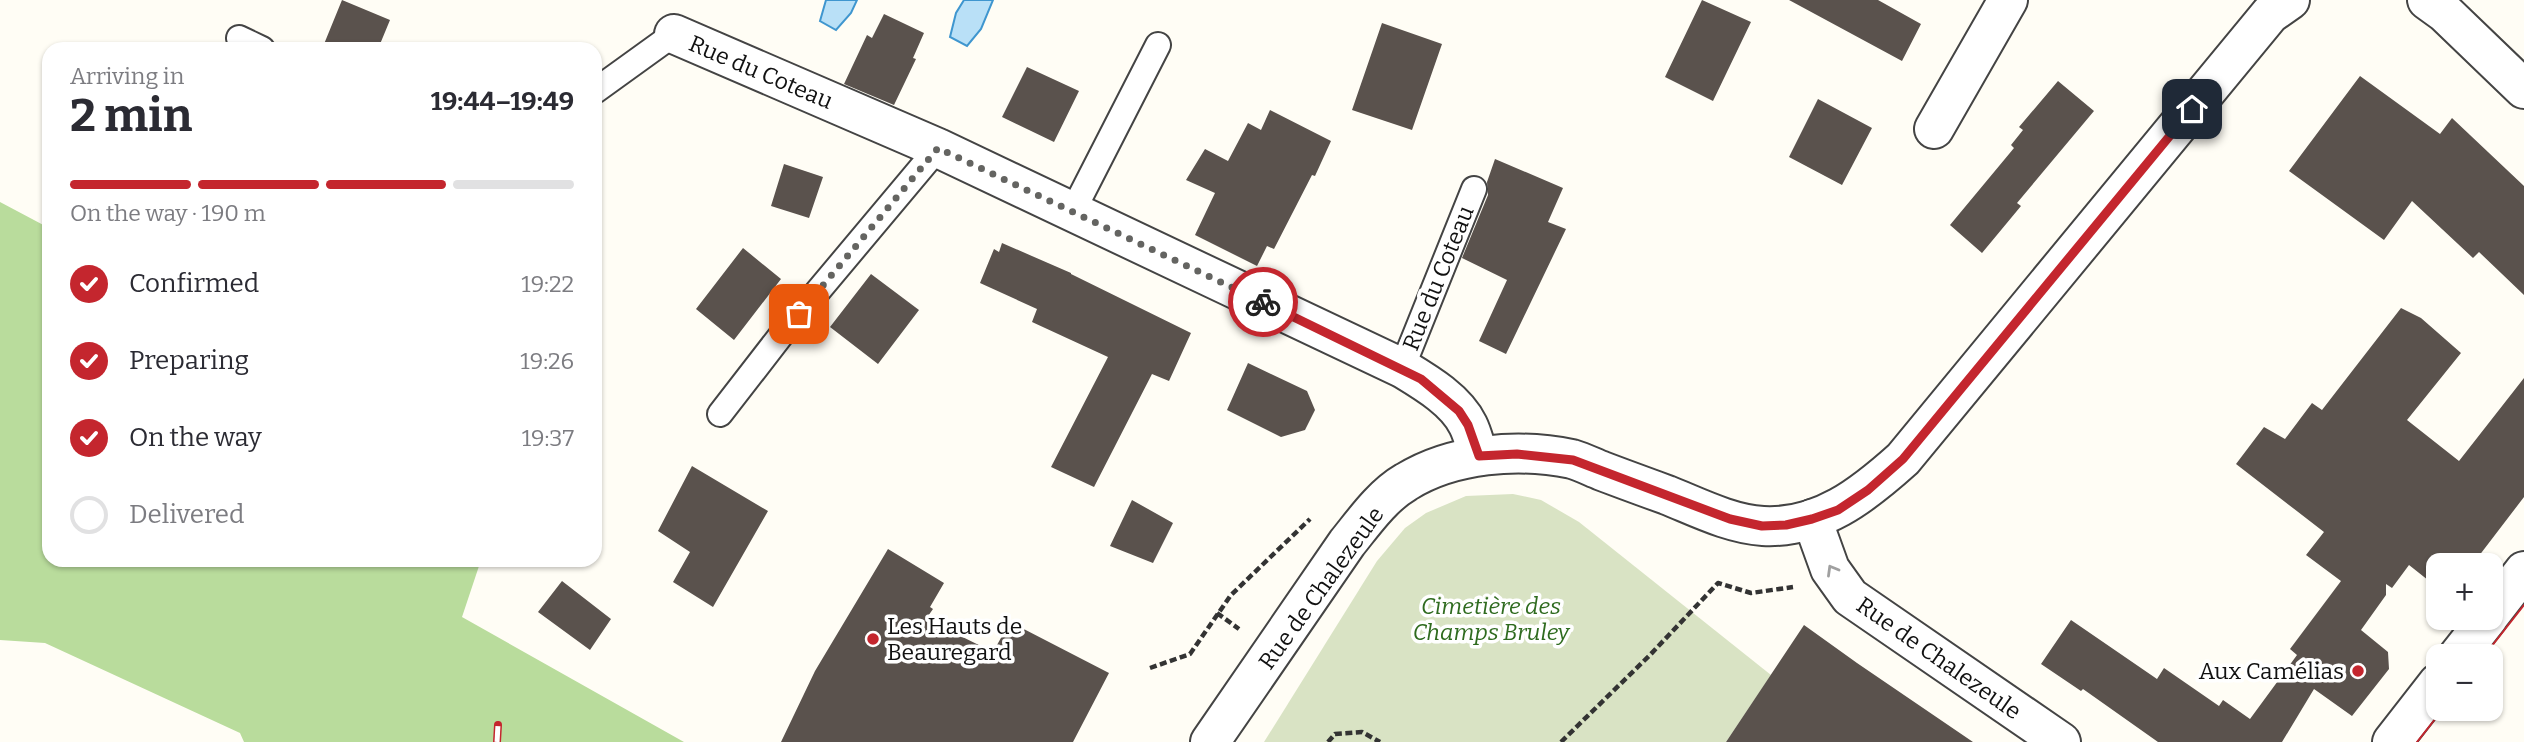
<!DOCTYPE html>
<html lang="en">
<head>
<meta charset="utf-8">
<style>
  body { margin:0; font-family:Bitter,serif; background:#f7f7f7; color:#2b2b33; height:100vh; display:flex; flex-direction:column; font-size:26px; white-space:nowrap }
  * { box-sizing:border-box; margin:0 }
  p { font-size:23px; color:#7c7c81 }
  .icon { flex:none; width:38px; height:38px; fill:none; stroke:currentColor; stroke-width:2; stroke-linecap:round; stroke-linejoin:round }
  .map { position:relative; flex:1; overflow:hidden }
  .sheet { position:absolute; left:42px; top:42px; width:560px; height:525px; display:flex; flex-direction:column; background:#fff; border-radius:21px; box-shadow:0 2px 5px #0004 }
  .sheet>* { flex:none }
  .controls { position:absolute; left:2426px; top:553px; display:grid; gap:14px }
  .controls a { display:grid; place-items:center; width:77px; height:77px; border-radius:14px; background:#fff; box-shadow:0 2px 5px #0004; font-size:35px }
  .pin { position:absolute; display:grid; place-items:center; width:60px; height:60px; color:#fff; margin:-30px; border-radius:14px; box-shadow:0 4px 10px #0006 }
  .courier { position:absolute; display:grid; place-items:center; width:70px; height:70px; margin:-35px; border:5px solid #c4262e; border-radius:50%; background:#fff; color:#222; box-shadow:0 2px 9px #0007 }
  .headline em { font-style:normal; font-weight:700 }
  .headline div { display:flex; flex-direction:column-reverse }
  .headline { display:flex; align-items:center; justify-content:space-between; height:119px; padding:0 28px }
  h1 { font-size:46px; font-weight:700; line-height:52px }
  .bar { display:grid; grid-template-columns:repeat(4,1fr); gap:10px 7px; align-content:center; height:84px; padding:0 28px }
  .bar i { height:9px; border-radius:5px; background:#e1e1e2 }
  .bar .on { background:#c4262e }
  .bar p { grid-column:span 4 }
  ol { padding:0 28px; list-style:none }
  li { display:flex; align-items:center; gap:21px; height:77px }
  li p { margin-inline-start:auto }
  li .icon { padding:7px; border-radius:50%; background:#c4262e; color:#fff; stroke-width:4 }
  li:last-child { color:#7c7c81 }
  li i { width:38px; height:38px; border:4px solid #e1e1e2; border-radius:50% }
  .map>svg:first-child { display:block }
  .forest { fill:#b9dc9c }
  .cemetery { fill:#d9e3c4 }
  .water { fill:#b9e0f7; stroke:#3f96cf; stroke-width:2 }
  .building { fill:#5a524d }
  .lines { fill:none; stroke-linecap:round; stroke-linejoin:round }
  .service-casing { stroke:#444; stroke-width:28 }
  .minor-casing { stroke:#444; stroke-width:42 }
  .tertiary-casing { stroke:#444; stroke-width:42 }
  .path { stroke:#333; stroke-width:4.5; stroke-dasharray:7 3.5; stroke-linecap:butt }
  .service { stroke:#fff; stroke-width:24 }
  .minor { stroke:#fff; stroke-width:38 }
  .tertiary { stroke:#fff; stroke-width:38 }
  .tram { stroke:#c4262e; stroke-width:2 }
  .rail-casing { stroke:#c4262e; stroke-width:8 }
  .rail { stroke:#fff; stroke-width:5; stroke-dasharray:16; stroke-linecap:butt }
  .oneway { stroke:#a0a0a0 }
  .done { stroke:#646461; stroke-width:7; stroke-dasharray:0 12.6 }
  .route { stroke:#c4262e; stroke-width:9 }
  .poi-dot { fill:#c4262e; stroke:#fff; stroke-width:2.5 }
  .labels { text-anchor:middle; stroke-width:7; stroke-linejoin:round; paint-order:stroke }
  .street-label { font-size:23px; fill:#111; stroke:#fff }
  .park-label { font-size:23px; font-style:italic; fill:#2f6b1f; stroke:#fff }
  .poi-label { font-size:23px; fill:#111; stroke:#fff; text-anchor:start }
</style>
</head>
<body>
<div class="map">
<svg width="2524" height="742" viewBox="0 0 2524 742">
  <rect width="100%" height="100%" fill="#fffdf5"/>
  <path class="forest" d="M0 202 49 228V560H481L462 617 684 742H244L240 733 45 643 0 640Z"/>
  <path class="cemetery" d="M1513 494 1541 500 1579 522 1771 675 1726 742H1264L1377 561 1405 528 1426 513 1466 496Z"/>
  <path class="water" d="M826 0H857L851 13 836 30 820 21Z
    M964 0H993L981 29 967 46 950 37 956 13Z"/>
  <path class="building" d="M342 0 390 20 378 49H322Z
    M1702 0 1751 22 1713 101 1665 77Z
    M1789 0H1878L1921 24 1902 61Z
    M884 14 924 33 913 58 916 59 894 105 844 84 867 35 872 38Z
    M1382 23 1442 44 1412 130 1352 110Z
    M1027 67 1079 91 1054 142 1002 117Z
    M2360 76 2440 134 2452 118 2524 186V295L2479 252 2473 258 2412 201 2384 240 2289 171Z
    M2058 81 2094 111 2017 203 2021 206 1982 253 1950 225 2014 148 2011 145 2023 130 2019 127Z
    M1818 99 1872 128 1842 185 1789 157Z
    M1270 110 1331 141 1315 176 1312 175 1274 249 1267 246 1257 266 1195 235 1215 193 1186 180 1205 149 1228 161 1248 123 1261 130Z
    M1495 159 1563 188 1548 222 1566 229 1506 354 1479 341 1507 280 1462 258 1488 195 1487 182Z
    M784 164 823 177 809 218 771 206Z
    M1002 243 1071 273V274L1191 333 1169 381 1152 374 1094 487 1051 467 1108 357 1032 322 1037 309 980 283 994 249 999 252Z
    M743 248 781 279 734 340 696 309Z
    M871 274 919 310 878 364 830 327Z
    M2401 308 2421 318 2461 353 2407 420 2459 461 2524 378V497L2472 565H2438V588L2409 565 2392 588 2386 584V595L2361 630 2388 652 2389 669 2352 716 2314 689 2282 742H2158L2083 689 2081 691 2041 664 2071 620 2157 679 2164 668 2219 706 2223 700 2250 719 2297 655 2290 649 2341 581 2306 555 2324 532 2236 464 2264 427 2285 439 2312 403 2322 410Z
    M1248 363 1307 391 1315 410 1305 430 1281 437 1227 410Z
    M692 466 768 511 713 607 673 582 690 552 658 531Z
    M1132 500 1173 523 1153 563 1110 546Z
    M888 549 944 583 930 607 933 609 926 619 993 652 1010 622 1109 673 1073 742H781L815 671Z
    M562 581 611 619 590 650 538 612Z
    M1804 625 1857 663 1973 742H1726Z"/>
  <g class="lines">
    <defs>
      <path id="service" d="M239 38 262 49
        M595 91 674 34
        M1073 211 1158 45
        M1402 368 1474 189
        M720 414 782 334 938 148"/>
      <path id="minor" d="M674 34 938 148 1402 368C1425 382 1456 400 1468 425 1473 435 1475 446 1479 456
        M1934 129 2008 0
        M1812 519 1830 569 1850 597 2061 742"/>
      <path id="tertiary" d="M2427 0 2445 13 2524 89
        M2490 615 2524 571
        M2458 656 2488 618
        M1210 742 1347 543C1364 522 1382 496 1406 482 1453 453 1518 448 1572 459 1582 462 1592 467 1602 471 1623 479 1645 487 1667 495 1697 507 1730 524 1763 526 1820 529 1863 495 1903 459L2270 14 2290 0
        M2392 742 2438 683"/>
    </defs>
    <use href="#service" class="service-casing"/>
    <use href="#minor" class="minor-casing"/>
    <use href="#tertiary" class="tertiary-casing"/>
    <path class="path" d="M1217 613 1239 629
      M1150 668 1190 654 1231 595 1310 519
      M1328 742 1335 734 1362 732 1380 742
      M1561 742 1650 655 1718 583 1751 593 1793 587"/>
    <use href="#service" class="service"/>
    <use href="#minor" class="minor"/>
    <use href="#tertiary" class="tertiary"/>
    <path class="tram" d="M2484 656 2524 605
      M2417 742 2443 709"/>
    <defs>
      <path id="rail" d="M497 742 498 725"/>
    </defs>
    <use href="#rail" class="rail-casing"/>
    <use href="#rail" class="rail"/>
  </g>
  <defs><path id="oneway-chevron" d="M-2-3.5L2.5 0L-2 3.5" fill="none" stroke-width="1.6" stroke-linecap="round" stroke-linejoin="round" transform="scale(1.75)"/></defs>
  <use class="oneway" href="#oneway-chevron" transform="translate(1832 570) rotate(-120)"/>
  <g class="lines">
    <path class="done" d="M799 314 938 148 1263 302"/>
    <path class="route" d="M1263 302 1421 379 1459 411 1468 425 1479 456 1517 454 1573 460 1730 519 1762 526 1786 525 1812 519 1838 510 1868 490 1903 459 2192 109"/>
  </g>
  <g class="poi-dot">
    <circle cx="873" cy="639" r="7"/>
    <circle cx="2358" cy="671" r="7"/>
  </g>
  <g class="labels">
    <g class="street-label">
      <text transform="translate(761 72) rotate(23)" y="8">Rue du Coteau</text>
      <text transform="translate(1438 278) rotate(-68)" y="8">Rue du Coteau</text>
      <text transform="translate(1321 588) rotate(-54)" y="8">Rue de Chalezeule</text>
      <text transform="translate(1939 658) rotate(35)" y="8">Rue de Chalezeule</text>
    </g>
    <g class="park-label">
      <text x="1491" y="614">Cimetière des<tspan x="1491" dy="26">Champs Bruley</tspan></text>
    </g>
    <g class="poi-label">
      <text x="887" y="634">Les Hauts de<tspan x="887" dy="26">Beauregard</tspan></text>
      <text x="2344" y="679" text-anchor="end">Aux Camélias</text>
    </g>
  </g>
</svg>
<div class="controls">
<a>+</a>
<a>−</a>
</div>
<div class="pin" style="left:799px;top:314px;background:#ea580c"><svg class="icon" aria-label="bag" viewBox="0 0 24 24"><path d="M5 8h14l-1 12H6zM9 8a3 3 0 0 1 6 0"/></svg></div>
<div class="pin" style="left:2192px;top:109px;background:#1f2937"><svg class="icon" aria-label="home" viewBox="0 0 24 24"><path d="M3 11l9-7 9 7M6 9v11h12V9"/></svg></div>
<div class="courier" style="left:1263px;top:302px"><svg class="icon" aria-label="bike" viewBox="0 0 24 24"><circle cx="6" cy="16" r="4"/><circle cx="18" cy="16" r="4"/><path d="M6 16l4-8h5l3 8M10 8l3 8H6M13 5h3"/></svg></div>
<section class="sheet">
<div class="headline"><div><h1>2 min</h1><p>Arriving in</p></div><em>19:44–19:49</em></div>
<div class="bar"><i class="on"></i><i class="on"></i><i class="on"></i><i></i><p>On the way · 190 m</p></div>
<ol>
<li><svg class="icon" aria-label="check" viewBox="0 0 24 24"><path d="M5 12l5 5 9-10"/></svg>Confirmed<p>19:22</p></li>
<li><svg class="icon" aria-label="check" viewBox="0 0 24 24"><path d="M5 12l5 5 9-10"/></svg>Preparing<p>19:26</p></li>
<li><svg class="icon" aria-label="check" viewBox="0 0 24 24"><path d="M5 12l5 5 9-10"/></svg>On the way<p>19:37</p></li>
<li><i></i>Delivered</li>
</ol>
</section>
</div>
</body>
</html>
